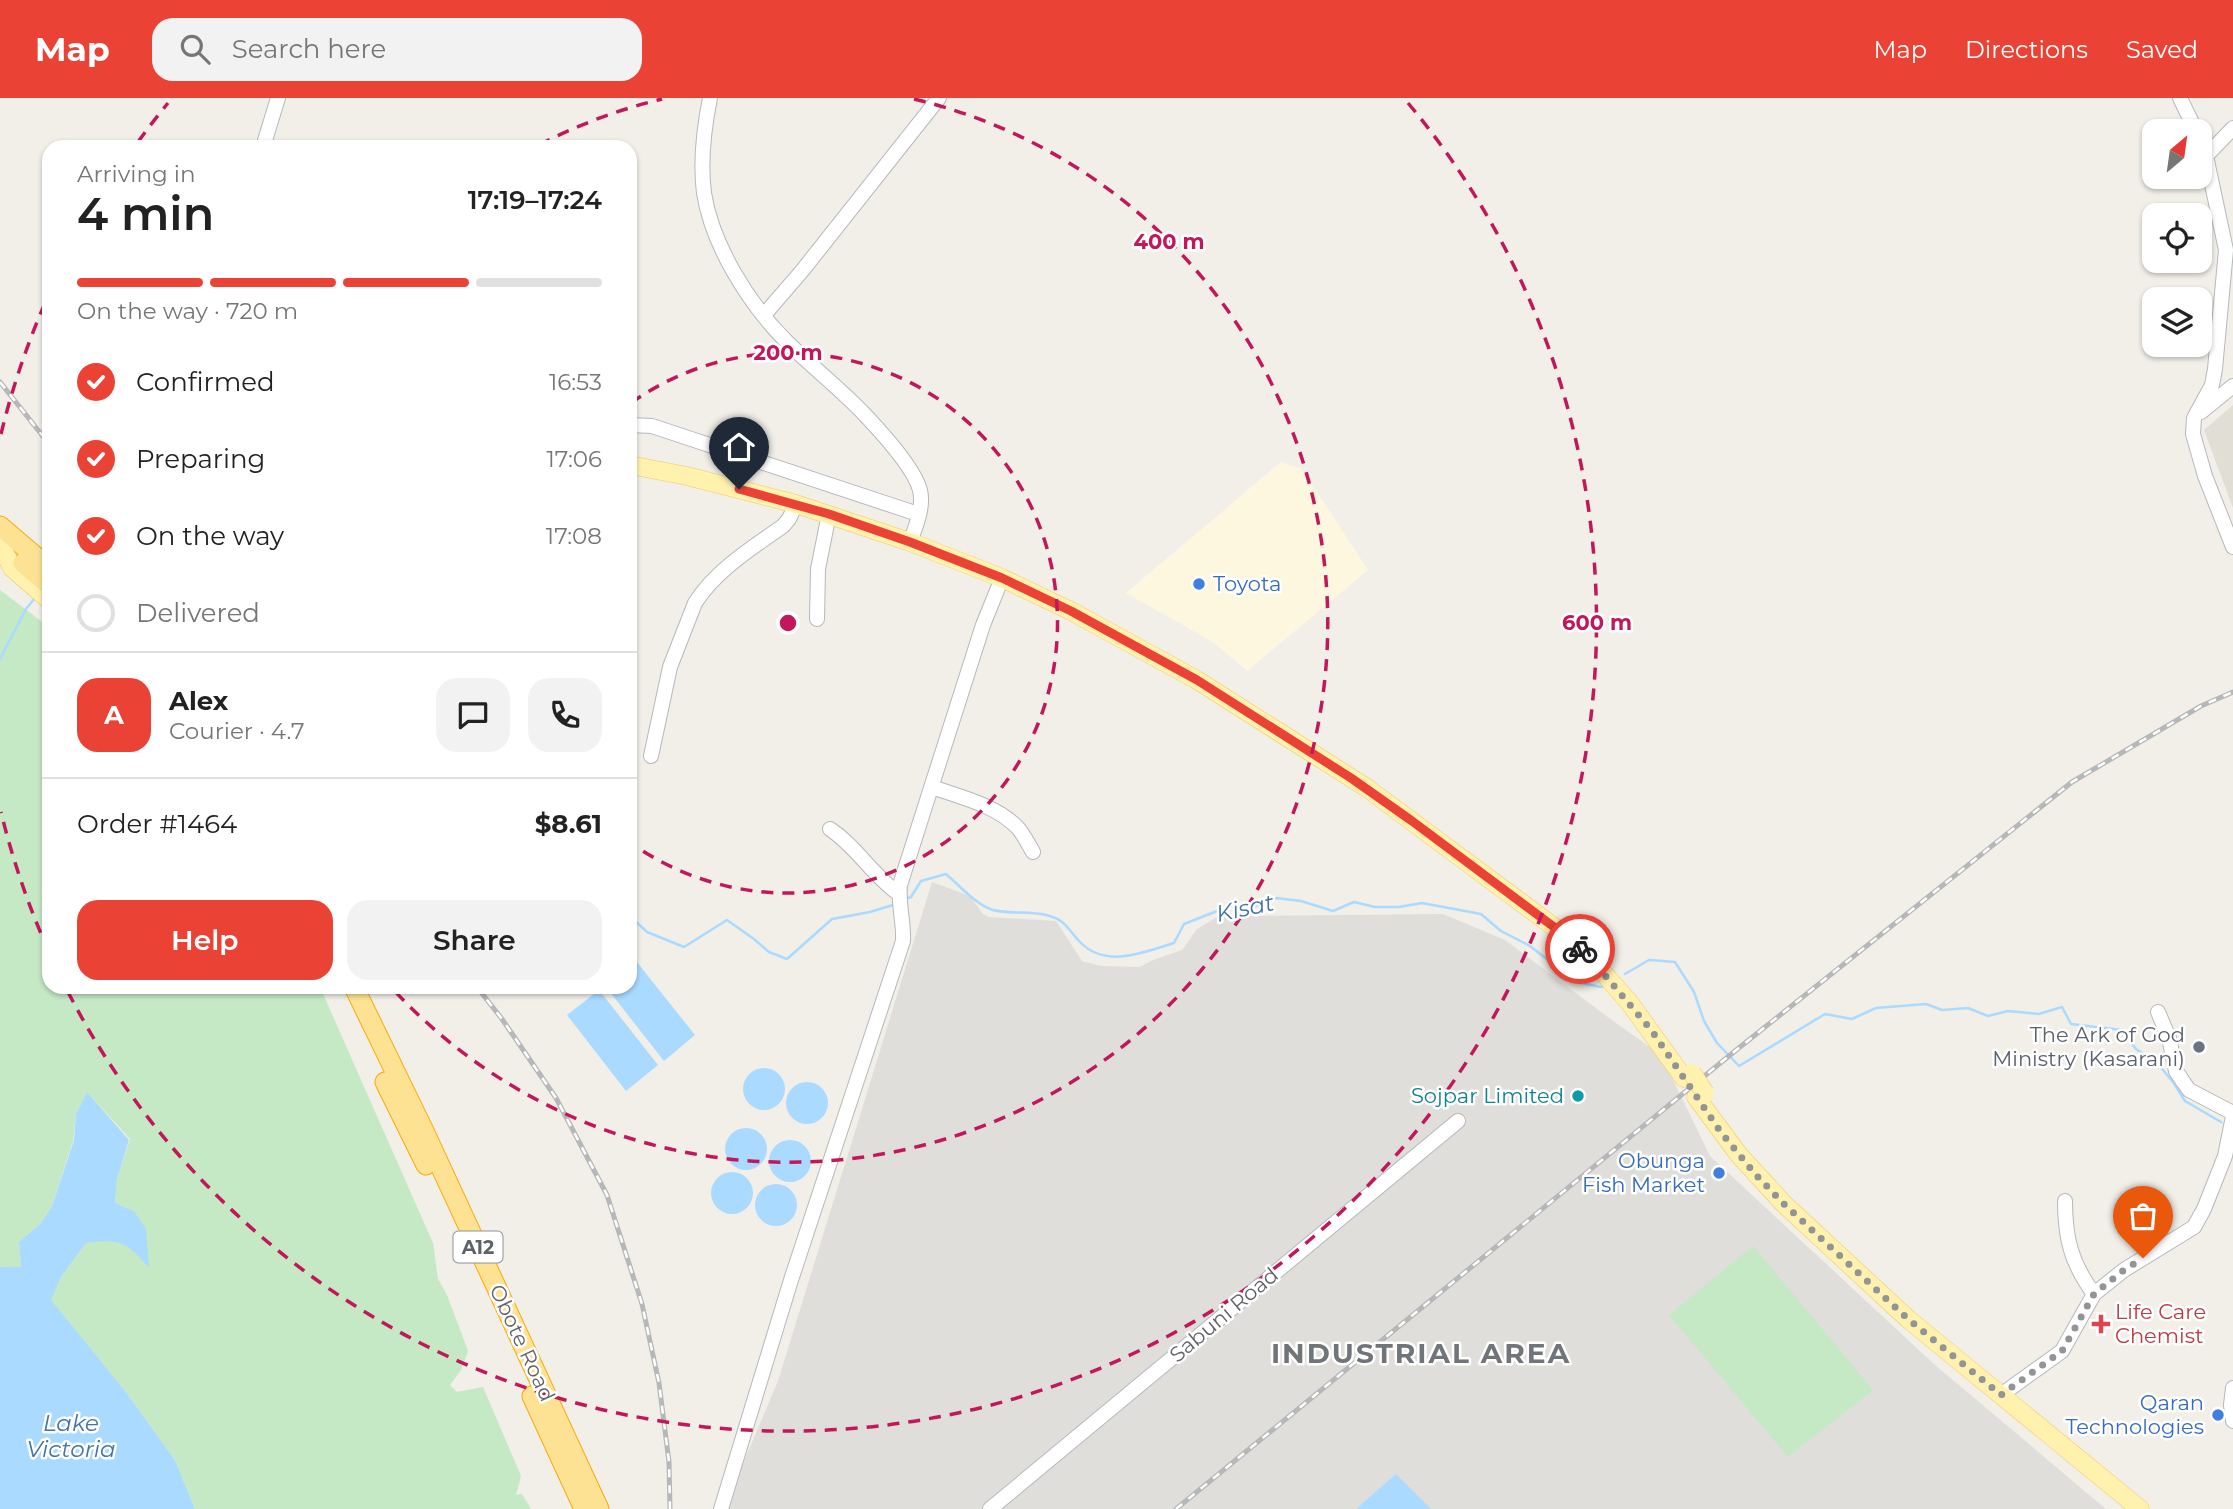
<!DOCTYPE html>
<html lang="en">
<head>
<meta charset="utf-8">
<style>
  body { margin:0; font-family:Montserrat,sans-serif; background:#f2f2f2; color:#222; height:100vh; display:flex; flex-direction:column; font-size:26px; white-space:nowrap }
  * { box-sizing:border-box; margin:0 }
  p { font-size:23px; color:#767676 }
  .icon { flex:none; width:38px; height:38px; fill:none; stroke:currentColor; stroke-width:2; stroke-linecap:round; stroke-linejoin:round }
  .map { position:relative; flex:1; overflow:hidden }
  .details { position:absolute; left:42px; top:42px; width:595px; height:854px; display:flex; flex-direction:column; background:#fff; border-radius:21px; box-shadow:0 2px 5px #0004 }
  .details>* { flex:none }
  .needle { width:46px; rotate:29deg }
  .controls { position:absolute; left:2142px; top:21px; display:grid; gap:14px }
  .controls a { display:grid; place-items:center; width:70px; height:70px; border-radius:14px; background:#fff; box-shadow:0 2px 5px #0004; font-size:35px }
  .pin { position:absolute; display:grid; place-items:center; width:60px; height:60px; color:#fff; margin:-72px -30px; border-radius:50% 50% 50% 0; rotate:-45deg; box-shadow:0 0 7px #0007 }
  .pin .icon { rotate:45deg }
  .courier { position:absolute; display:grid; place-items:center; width:70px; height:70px; margin:-35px; border:5px solid #ea4335; border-radius:50%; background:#fff; color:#222; box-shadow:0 2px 9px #0007 }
  .summary em { font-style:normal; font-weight:600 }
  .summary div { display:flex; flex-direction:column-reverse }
  .summary { display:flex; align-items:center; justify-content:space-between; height:119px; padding:0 35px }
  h1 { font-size:46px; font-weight:600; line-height:52px }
  .bar { display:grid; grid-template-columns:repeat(4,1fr); gap:10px 7px; align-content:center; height:84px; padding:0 35px }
  .bar i { height:9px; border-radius:5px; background:#e0e0e0 }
  .bar .current { background:#ea4335 }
  .bar p { grid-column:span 4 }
  .line { display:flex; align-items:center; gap:18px; padding:0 35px; border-top:2px solid #e0e0e0 }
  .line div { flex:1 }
  .round { display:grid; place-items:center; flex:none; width:74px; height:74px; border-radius:21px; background:#f2f2f2 }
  ol { padding:0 35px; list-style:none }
  li { display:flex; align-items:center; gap:21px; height:77px }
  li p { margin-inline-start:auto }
  li .icon { padding:7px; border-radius:50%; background:#ea4335; color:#fff; stroke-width:4 }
  li:last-child { color:#767676 }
  li i { width:38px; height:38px; border:4px solid #e0e0e0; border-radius:50% }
  .primary-button { display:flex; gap:14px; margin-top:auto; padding:14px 35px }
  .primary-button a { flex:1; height:80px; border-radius:21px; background:#ea4335; color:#fff; font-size:28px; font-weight:600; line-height:80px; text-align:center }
  .primary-button a+a { background:#f2f2f2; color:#222 }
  header { display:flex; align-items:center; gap:42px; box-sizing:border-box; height:98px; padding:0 35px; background:#ea4335; color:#fff }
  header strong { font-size:33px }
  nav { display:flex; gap:38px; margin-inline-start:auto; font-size:24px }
  .search { width:490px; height:63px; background:#f2f2f2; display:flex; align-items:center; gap:18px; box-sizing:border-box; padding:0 24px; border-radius:21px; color:#767676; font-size:26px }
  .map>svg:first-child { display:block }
  .commercial { fill:#fef7e0 }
  .industrial { fill:#e0deda }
  .education { fill:#e1ded6 }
  .green { fill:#c5e8c5 }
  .water { fill:#aadaff }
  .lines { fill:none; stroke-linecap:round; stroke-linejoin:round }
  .stream { stroke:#aadaff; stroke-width:2.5 }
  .minor-casing { stroke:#b5b8bc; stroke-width:16 }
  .major-casing { stroke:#f2c960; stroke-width:19 }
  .highway-casing { stroke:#f9ab00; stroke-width:21 }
  .minor { stroke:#fff; stroke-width:14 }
  .major { stroke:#fff2af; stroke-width:18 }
  .highway { stroke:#fde293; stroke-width:19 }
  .rail-casing { stroke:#b6b7b8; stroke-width:5 }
  .rail { stroke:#fff; stroke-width:2.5; stroke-dasharray:8; stroke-linecap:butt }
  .major-bridge-casing { stroke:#f2c960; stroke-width:19; stroke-linecap:butt }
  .major-bridge { stroke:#fff2af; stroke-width:18 }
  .done { stroke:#929495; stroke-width:7; stroke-dasharray:0 12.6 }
  .route { stroke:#ea4335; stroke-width:9 }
  .ring { fill:none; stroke:#c2185b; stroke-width:3.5; stroke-dasharray:12 9 }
  .shop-dot { fill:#3f7fe0; stroke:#fff; stroke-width:2.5 }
  .worship-dot { fill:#6b7280; stroke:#fff; stroke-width:2.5 }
  .culture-dot { fill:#0f9aa8; stroke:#fff; stroke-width:2.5 }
  .health-dot { fill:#e0444e; stroke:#fff; stroke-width:2.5 }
  .labels { text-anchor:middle; stroke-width:5; stroke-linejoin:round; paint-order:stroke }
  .shield { fill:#fff; stroke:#8f9295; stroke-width:2 }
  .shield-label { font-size:19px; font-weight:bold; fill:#5f6368 }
  .shop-label { font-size:21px; fill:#366cbe; stroke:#fff; text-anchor:end }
  .worship-label { font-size:21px; fill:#5b616d; stroke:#fff; text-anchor:end }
  .culture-label { font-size:21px; fill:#0d838f; stroke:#fff; text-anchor:end }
  .health-label { font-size:21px; fill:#be3a42; stroke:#fff; text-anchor:start }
  .street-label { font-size:21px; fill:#5f6368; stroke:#fff }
  .water-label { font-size:23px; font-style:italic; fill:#4174aa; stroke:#fff }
  .district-label { font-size:28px; font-weight:bold; letter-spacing:2px; fill:#70757a; stroke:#fff }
  .centre { fill:#c2185b; stroke:#fff; stroke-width:3.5 }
  .ring-label { font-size:21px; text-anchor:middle; font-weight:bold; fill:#c2185b; stroke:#fff; stroke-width:5; stroke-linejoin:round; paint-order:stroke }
</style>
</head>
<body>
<header>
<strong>Map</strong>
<div class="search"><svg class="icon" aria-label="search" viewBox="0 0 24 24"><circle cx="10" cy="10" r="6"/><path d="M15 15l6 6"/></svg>Search here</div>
<nav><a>Map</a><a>Directions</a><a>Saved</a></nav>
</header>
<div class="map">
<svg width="2233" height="1411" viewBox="0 0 2233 1411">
  <rect width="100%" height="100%" fill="#f1efe8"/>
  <path class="commercial" d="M1281 364 1302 371 1368 472 1247 573 1213 544 1126 495Z"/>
  <path class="industrial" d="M932 784 970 798 983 816 989 819 1056 823 1082 863 1101 868 1140 869 1153 862 1182 852 1197 831 1222 816 1243 818 1443 816 1505 842 1609 920 1661 957 1710 1058 1935 1267 2106 1411H727L734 1387 778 1283Z"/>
  <path class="education" d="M2233 307V410L2204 332Z"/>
  <path class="green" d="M0 492 49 529V889H320L433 1145 438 1181 447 1197 468 1253 461 1272 450 1287 457 1294 483 1289 521 1378 516 1397 522 1396 531 1411H195L175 1362 125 1293 50 1202 61 1179 86 1145C119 1140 126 1142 148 1168L134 1113 115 1105 117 1081 130 1041 87 994 76 1016 73 1043 52 1108 41 1125 19 1144 21 1169H0Z
    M1753 1148 1873 1292 1788 1359 1669 1217Z"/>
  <path class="water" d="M636 863 695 937 664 963 606 889H630V868Z
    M599 892 658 967 626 993 567 917Z
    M743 991a21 21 0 1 1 42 0a21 21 0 1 1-42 0Z
    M786 1005a21 21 0 1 1 42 0a21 21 0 1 1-42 0Z
    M87 994 129 1042 117 1081 115 1105 134 1113 146 1131 149 1170C128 1144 119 1140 86 1145L61 1179 51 1202 125 1293 175 1362 195 1411H0V1169H21L19 1144 41 1125 52 1108 74 1042 76 1016Z
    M725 1051a21 21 0 1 1 42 0a21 21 0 1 1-42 0Z
    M769 1063a21 21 0 1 1 42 0a21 21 0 1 1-42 0Z
    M711 1095a21 21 0 1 1 42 0a21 21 0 1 1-42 0Z
    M755 1107a21 21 0 1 1 42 0a21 21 0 1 1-42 0Z
    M1396 1376 1431 1411H1356Z"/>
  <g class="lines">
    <path class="stream" d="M0 561 26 511 35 500
      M908 800 911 799 921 783 946 776C960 788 975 806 993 812 1007 816 1030 813 1046 817 1066 822 1066 829 1079 843 1105 871 1142 855 1174 845L1184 826 1230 808 1253 809 1276 800 1301 803 1333 813 1354 804 1375 809H1399L1422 805 1481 816 1501 833 1530 848 1576 884 1601 889 1606 887
      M630 818 647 834 684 849 727 822 754 841 769 854 787 861 832 821 870 814 893 807
      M1625 876 1649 862 1675 864 1694 894 1704 923 1717 945 1739 968 1825 916 1852 921 1876 910 1926 906 1942 912 1968 910 1988 918 2008 913 2039 916 2062 909 2071 926 2122 932 2136 951 2158 966 2173 984 2185 1003 2221 1024"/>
    <defs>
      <path id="minor" d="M710 0C704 30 700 64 704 95 712 147 749 206 786 243 812 269 842 292 867 319 883 336 914 370 920 392 924 409 916 428 910 444
        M2180 0 2196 33
        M2200 42 2206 58 2226 152 2215 271 2212 287 2194 320 2193 336 2205 378 2233 449
        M263 49 278 0
        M2206 58 2233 30
        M764 217 802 173 939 0
        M2201 314 2233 288
        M630 327 652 328 918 416
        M817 521 818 471 829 416
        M651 658 670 569 695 505C716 472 752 450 783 428L789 421 796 406
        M932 689C960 699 996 707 1018 730 1024 737 1028 746 1033 754
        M830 731C857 749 872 777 899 796
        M2158 914 2169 940 2176 973 2184 985 2189 992 2233 1015
        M2065 1103C2065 1140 2071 1165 2094 1196
        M2233 1290 2231 1307 2233 1323
        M2001 1297 2062 1253 2094 1196 2124 1172 2194 1129 2204 1111 2225 1058 2233 1018
        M721 1411 791 1182 903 843C904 824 898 806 900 787L983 527 1002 480
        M990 1411 1458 1023"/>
      <path id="major" d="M630 367 687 378 796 406 910 444 1002 480 1071 513 1197 582 1367 690 1554 829 1598 869 1629 904 1684 980
        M0 445 12 470 49 502
        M1696 999 1739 1057 1784 1106 1908 1221 2140 1411"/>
      <path id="highway" d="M0 428 49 470
        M23 465 49 487
        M354 889 424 1033 599 1411
        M385 984 426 1067
        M532 1298 584 1411"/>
    </defs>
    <use href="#minor" class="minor-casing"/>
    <use href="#major" class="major-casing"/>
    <use href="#highway" class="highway-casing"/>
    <use href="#minor" class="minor"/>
    <use href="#major" class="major"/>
    <use href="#highway" class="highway"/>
    <defs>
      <path id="rail" d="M0 284 49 346
        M477 889 502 921 556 1000 607 1097 642 1206 659 1285 669 1364 670 1411
        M1176 1411 1735 953 2072 684 2201 608 2233 594"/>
    </defs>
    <use href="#rail" class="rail-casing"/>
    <use href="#rail" class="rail"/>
    <defs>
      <path id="major-bridge" d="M1692 975 1705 995"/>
    </defs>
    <use href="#major-bridge" class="major-bridge-casing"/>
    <use href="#major-bridge" class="major-bridge"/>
  </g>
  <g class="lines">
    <path class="done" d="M1580 851 1598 869 1652 933 1720 1033 1756 1077 1784 1106 1908 1221 2001 1297 2062 1253 2094 1196 2124 1172 2143 1160"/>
    <path class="route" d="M739 391 829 416 910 444 1002 480 1071 513 1197 582 1351 680 1412 723 1554 829 1580 851"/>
  </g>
  <g class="ring">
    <path d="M631 305A270 270 0 1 1 631 745"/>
    <path d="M539 47A539 539 0 0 1 662 1M914 1A539 539 0 1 1 391 889"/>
    <path d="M49 854A809 809 0 0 1 1 714M1 336A809 809 0 0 1 49 196M138 44A809 809 0 0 1 168 5M1408 5A809 809 0 1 1 67 892"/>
  </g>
  <g class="shop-dot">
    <circle cx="1199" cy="486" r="7"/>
    <circle cx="1719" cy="1075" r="7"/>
    <circle cx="2218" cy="1317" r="7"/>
  </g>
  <circle class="worship-dot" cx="2199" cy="949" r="7"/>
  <circle class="culture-dot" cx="1578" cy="998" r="7"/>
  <path class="health-dot" d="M2097.5 1215.5h7v7h7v7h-7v7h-7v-7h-7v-7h7z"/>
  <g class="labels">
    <rect class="shield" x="453.5" y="1133.5" width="49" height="31" rx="5"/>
    <g class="shield-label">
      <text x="478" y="1156">A12</text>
    </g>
    <g class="shop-label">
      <text x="1213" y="493" text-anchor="start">Toyota</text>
      <text x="1705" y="1070">Obunga<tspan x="1705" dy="24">Fish Market</tspan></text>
      <text x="2204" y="1312">Qaran<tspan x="2204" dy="24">Technologies</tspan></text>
    </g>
    <g class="worship-label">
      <text x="2185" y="944">The Ark of God<tspan x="2185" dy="24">Ministry (Kasarani)</tspan></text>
    </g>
    <g class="culture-label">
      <text x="1564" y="1005">Sojpar Limited</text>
    </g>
    <g class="health-label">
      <text x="2115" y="1221">Life Care<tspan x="2115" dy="24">Chemist</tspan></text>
    </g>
    <g class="street-label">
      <text transform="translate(1224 1217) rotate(-40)" y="7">Sabuni Road</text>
      <text transform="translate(522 1245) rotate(65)" y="7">Obote Road</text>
    </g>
    <g class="water-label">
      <text transform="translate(1245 810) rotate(-12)" y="8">Kisat</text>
      <text x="71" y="1333">Lake<tspan x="71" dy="26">Victoria</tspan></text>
    </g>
    <g class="district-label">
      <text x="1421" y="1265">INDUSTRIAL AREA</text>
    </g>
  </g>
  <circle cx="788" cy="525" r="10" class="centre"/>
  <g class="ring-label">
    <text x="1169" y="151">400 m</text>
    <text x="788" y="262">200 m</text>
    <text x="1597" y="532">600 m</text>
  </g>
</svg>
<div class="controls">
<a><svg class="needle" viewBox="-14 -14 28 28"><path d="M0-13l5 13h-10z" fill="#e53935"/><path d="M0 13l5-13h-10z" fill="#767676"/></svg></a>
<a><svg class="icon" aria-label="locate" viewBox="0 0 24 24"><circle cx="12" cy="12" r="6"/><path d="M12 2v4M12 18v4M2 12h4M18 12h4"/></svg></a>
<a><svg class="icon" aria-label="layers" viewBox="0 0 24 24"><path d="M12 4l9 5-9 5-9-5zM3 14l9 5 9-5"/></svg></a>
</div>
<div class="pin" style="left:2143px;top:1160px;background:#ea580c"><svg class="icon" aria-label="bag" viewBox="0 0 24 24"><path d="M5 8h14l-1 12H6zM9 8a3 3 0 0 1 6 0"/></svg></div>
<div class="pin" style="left:739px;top:391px;background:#1f2937"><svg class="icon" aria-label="home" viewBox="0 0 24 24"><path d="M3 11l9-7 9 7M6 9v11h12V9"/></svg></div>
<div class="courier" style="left:1580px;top:851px"><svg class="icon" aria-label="bike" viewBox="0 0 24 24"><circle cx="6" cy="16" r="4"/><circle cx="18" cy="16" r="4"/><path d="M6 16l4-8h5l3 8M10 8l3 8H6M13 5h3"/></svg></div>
<section class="details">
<div class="summary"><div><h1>4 min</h1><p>Arriving in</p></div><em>17:19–17:24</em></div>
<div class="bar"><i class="current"></i><i class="current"></i><i class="current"></i><i></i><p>On the way · 720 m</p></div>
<ol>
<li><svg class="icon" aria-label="check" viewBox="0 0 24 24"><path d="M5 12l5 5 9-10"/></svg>Confirmed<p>16:53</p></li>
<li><svg class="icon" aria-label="check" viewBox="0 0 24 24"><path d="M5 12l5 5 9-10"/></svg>Preparing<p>17:06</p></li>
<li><svg class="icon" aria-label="check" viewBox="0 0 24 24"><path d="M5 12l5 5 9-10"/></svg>On the way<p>17:08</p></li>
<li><i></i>Delivered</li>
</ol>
<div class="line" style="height:126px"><b class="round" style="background:#ea4335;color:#fff">A</b><div><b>Alex</b><p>Courier · 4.7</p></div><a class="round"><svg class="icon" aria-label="chat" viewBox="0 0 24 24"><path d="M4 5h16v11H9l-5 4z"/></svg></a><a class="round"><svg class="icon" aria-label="phone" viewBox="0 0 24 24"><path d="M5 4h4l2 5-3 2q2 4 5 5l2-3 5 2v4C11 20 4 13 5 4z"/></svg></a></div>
<div class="line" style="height:91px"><div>Order #1464</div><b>$8.61</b></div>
<div class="primary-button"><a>Help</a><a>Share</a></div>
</section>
</div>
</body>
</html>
